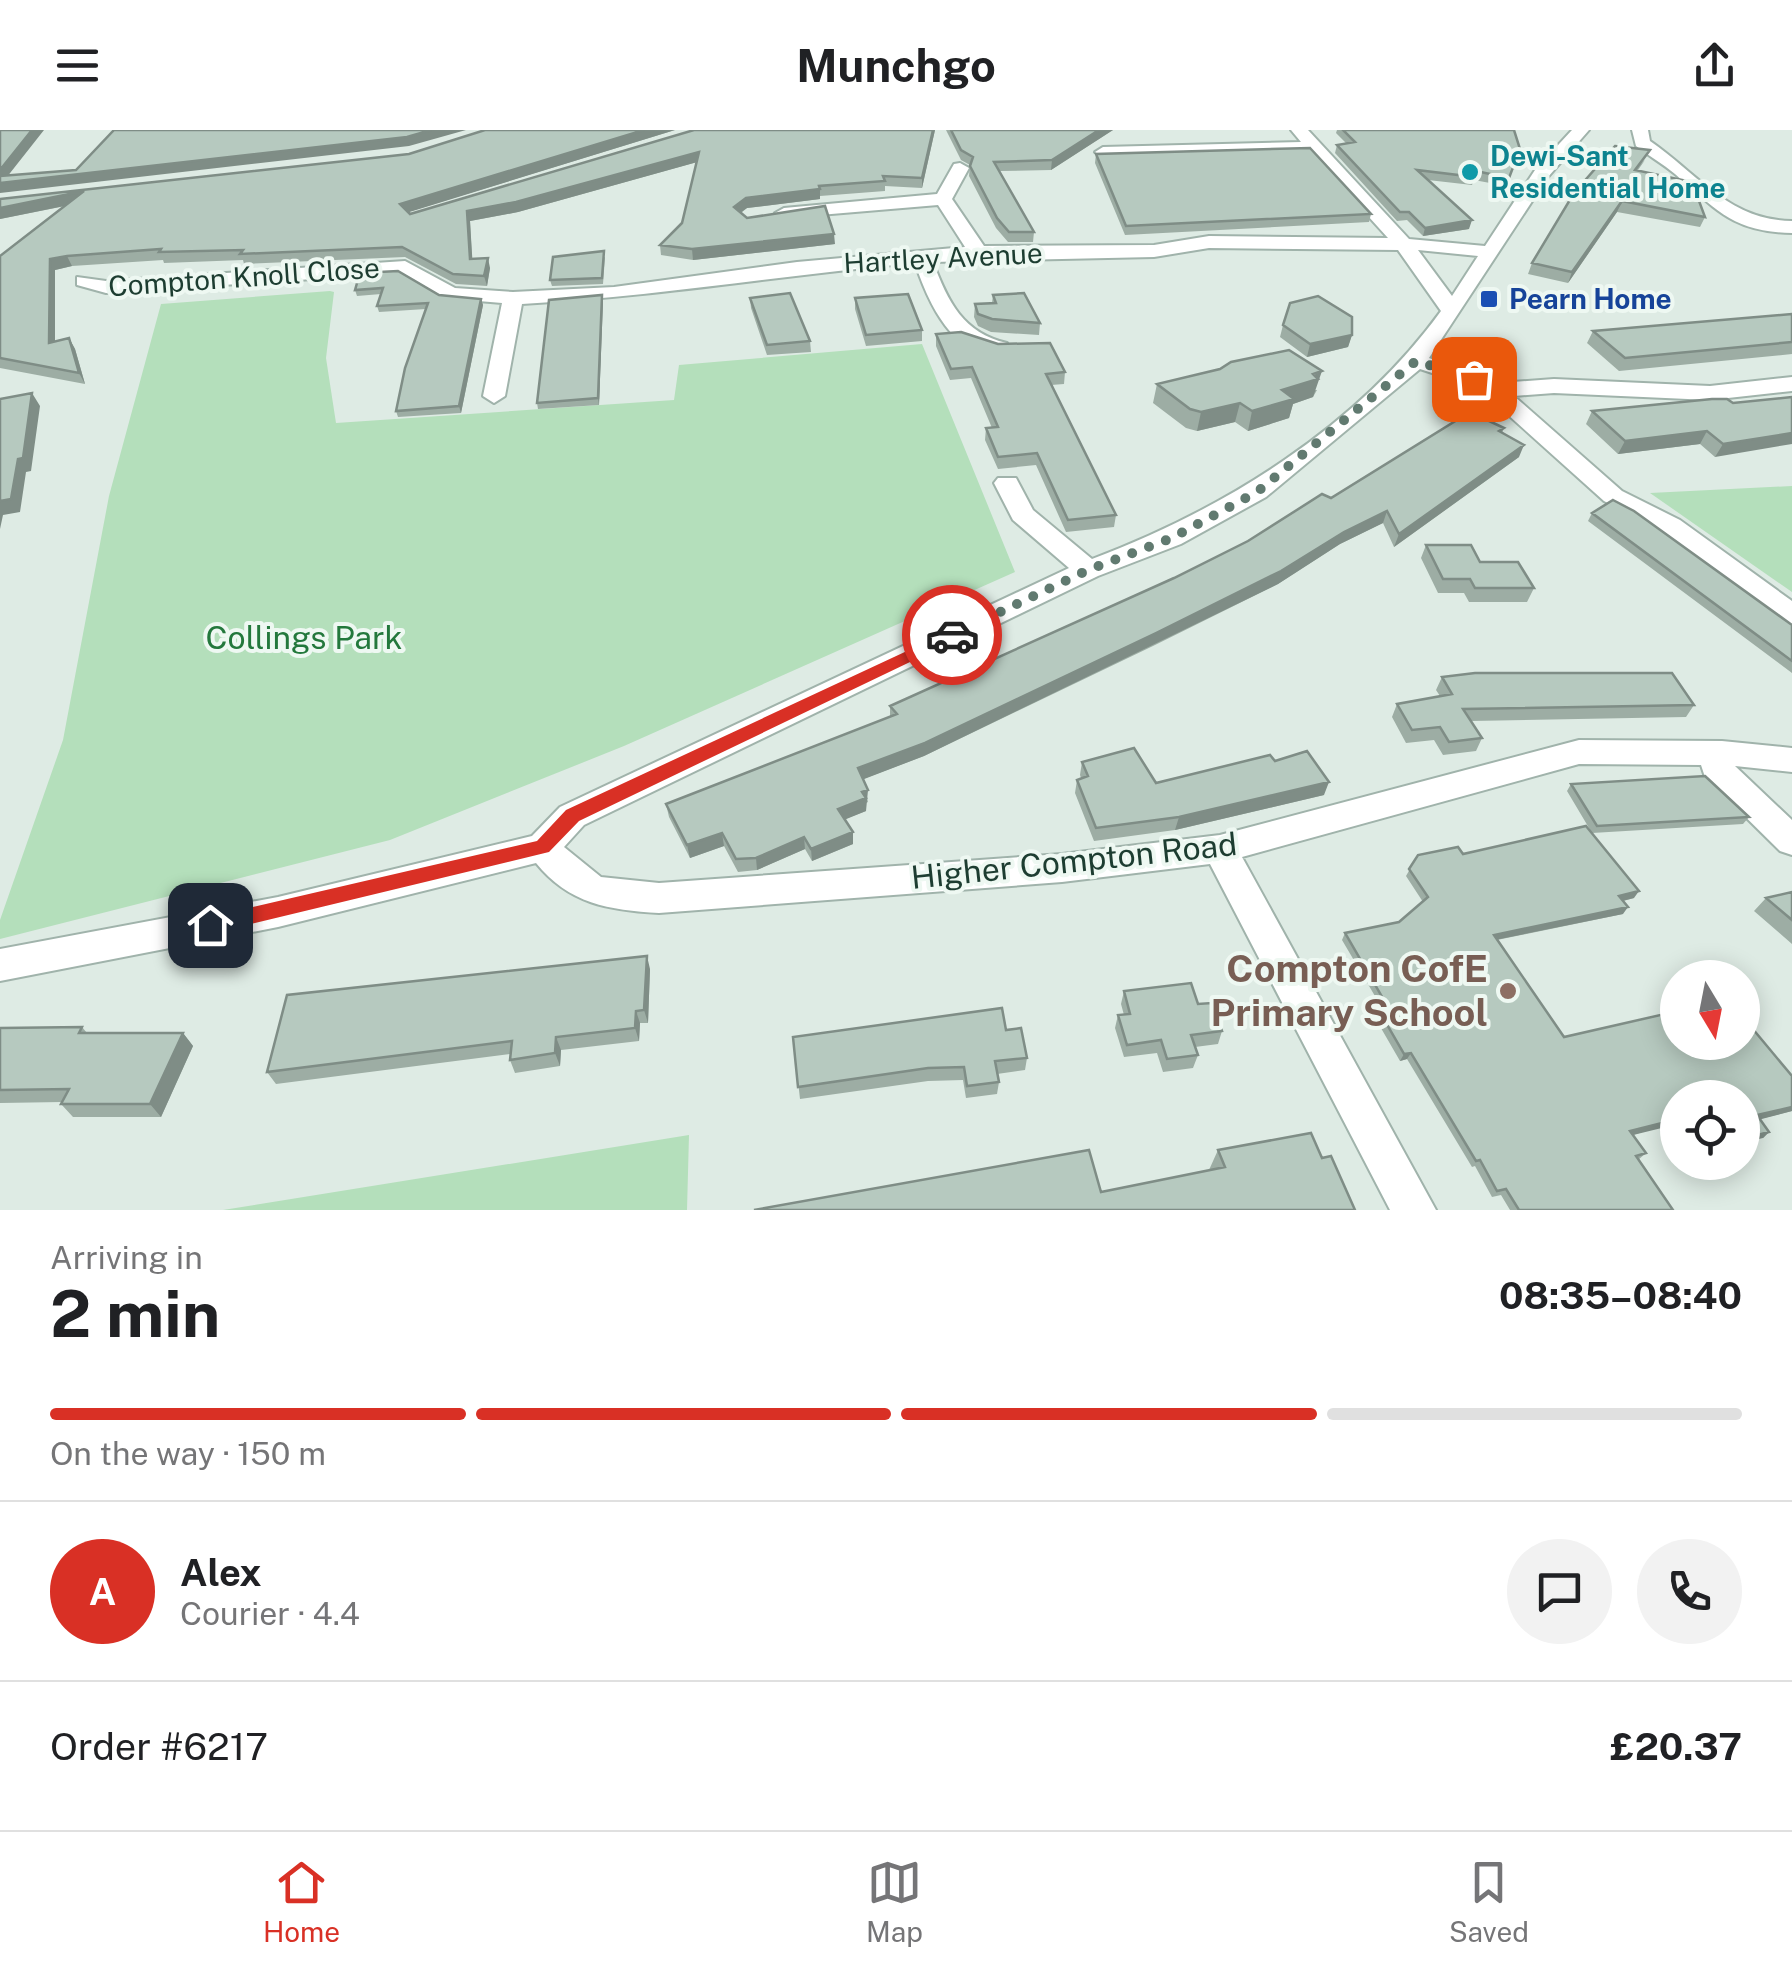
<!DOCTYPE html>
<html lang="en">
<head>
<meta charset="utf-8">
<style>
  body { margin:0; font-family:"Public Sans",sans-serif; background:#f2f2f2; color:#202124; height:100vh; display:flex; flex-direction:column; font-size:38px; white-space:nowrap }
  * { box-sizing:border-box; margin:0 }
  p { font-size:32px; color:#757577 }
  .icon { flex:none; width:55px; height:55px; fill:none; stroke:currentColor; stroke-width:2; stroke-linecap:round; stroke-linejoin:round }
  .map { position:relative; height:1080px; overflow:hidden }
  .details { display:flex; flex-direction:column; background:#fff; flex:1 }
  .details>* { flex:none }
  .needle { width:65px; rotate:170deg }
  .fabs { position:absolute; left:1660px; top:830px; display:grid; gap:20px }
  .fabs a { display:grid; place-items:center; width:100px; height:100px; border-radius:50%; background:#fff; box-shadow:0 5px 25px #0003; font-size:50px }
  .pin { position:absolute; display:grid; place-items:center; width:85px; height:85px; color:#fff; margin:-42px; border-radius:20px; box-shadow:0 5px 15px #0006 }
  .courier { position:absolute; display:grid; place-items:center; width:100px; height:100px; margin:-50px; border:8px solid #d93025; border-radius:50%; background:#fff; color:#222; box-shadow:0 2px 12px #0007 }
  .summary em { font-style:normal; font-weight:700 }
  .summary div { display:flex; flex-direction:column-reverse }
  .summary { display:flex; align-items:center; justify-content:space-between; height:170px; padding:0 50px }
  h1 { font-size:65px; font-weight:700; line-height:75px }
  .bar { display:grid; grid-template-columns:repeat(4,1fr); gap:15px 10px; align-content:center; height:120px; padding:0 50px }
  .bar i { height:12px; border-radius:8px; background:#e0e0e0 }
  .bar .current { background:#d93025 }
  .bar p { grid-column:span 4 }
  .line { display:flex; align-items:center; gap:25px; padding:0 50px; border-top:2px solid #e0e0e0 }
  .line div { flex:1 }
  .round { display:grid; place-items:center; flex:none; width:105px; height:105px; border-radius:52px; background:#f2f2f2 }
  header { display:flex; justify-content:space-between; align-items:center; height:130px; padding:0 50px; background:#fff; font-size:45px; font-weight:700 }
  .menu { display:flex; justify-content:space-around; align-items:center; height:140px; border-top:2px solid #e0e0e0; background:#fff; font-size:28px; color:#757577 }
  .menu a { display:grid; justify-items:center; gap:5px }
  .menu .current { color:#d93025 }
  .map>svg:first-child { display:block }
  .green { fill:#b4dfbb }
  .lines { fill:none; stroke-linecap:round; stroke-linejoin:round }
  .street-casing { stroke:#a0b3ab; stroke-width:4 }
  .street { fill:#fff; fill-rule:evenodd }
  .wall { fill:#9dada4 }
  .shaded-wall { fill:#7f8d86 }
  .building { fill:#b6c9bf; stroke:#7f8d86; stroke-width:2.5 }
  .route { fill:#d93025 }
  .done { stroke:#617a70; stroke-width:10; stroke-dasharray:0 18 }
  .culture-dot { fill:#0f9aa8; stroke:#eef8f2; stroke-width:4 }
  .transit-dot { fill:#1a4fb4; stroke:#eef8f2; stroke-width:4 }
  .education-dot { fill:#8d6e63; stroke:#eef8f2; stroke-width:4 }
  .labels { text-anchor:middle; stroke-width:8; stroke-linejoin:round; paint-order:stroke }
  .far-culture-label { font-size:28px; font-weight:bold; fill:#0d838f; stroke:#eef8f2; text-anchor:start }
  .far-street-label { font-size:28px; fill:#1d3d31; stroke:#eef8f2 }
  .far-transit-label { font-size:28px; font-weight:bold; fill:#164399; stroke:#eef8f2; text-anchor:start }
  .park-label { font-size:32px; fill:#23783c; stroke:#eef8f2 }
  .street-label { font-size:32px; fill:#1d3d31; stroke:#eef8f2 }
  .near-education-label { font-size:38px; font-weight:bold; fill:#785e54; stroke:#eef8f2; text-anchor:end }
</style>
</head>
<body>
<header><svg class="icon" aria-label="menu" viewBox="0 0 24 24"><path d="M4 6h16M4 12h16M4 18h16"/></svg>Munchgo<svg class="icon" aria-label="share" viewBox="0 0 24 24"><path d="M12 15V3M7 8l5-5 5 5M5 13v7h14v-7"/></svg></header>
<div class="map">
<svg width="1792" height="1080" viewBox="0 0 1792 1080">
  <rect width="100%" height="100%" fill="#deebe4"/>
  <path class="green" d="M330 161 334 162 326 228 336 293 674 270 679 235 922 214 1015 442 624 616 390 710 0 809V790L63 610 109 366 161 174Z
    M1792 356V462L1650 363Z
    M689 1005 687 1080H223Z"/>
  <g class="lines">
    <defs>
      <path id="street" d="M1291 0H1308L1409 109 1485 116 1535 40 1572 0H1589L1548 47 1429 228 1498 253 1554 249 1710 256 1792 247V261L1710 270 1554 263 1514 266 1622 361 1680 390 1792 471V494L1782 492 1662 402 1604 371 1486 265 1466 254 1420 239 1266 367 1181 414 1098 446 584 695 564 717 601 747 659 753 1062 724 1220 705 1579 610 1722 611 1792 618V642L1735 636 1792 690V725L1780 721 1705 647 1701 635 1579 634 1242 727 1436 1080H1390L1210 734 1062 752 659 783C609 780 569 774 536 733L278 797 0 851V819L278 767 532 706 560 677 1069 438 1013 390 994 353 998 348H1016L1033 380 1092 429C1225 379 1357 297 1441 181L1398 120 1209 118 1154 127 933 132C948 172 963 203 1007 213L1010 218 1007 223C955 234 928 172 915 133 783 145 654 167 522 174L505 266 494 273 483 266 502 173 443 168 401 143 106 163 77 155V147L106 151 405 131 455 158 513 162 614 157 797 132 965 117 938 75 784 88 775 83 784 78 937 64 954 34 960 33 969 38 952 69 984 116 1154 115 1209 106 1388 108 1310 22 1103 27 1095 22 1103 17 1301 12ZM1418 120 1478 126 1452 166Z
        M1632 0H1648L1650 11C1699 45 1729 90 1792 91V103C1733 102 1717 80 1675 44 1663 34 1649 26 1636 16Z"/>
    </defs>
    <use href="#street" class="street-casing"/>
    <use href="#street" class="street"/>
  </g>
  <path class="wall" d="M675 0 408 82 410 84 694 0H935L922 58 885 56V61L820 66V69L747 78 741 83 747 88 835 114 693 130 661 125 660 115 682 93 697 32 518 82 470 91 472 129 490 138 487 156 456 154 405 127 244 134 243 130 164 133 163 130 72 136 55 140V212L69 208 75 219 85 254 0 238V126L65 76 0 89V69Z
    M946 0H1113L1051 40 999 41 1034 102 1033 112H1008L996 98 969 46 970 35 961 30Z
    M1337 0H1514L1520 19 1506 56 1474 50 1472 55 1428 50 1469 99 1423 106 1407 90 1397 91 1335 23 1337 15 1346 13 1336 3Z
    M1096 24 1371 84 1369 92 1125 105 1095 33Z
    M1645 30 1638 40 1705 87 1700 97 1617 82 1568 153 1528 144 1532 133Z
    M605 127 603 154 552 156 550 150Z
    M360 143 439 165 481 169 483 175 461 283 398 287 396 281 426 179 379 182 377 176 381 164 357 166 355 160Z
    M602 165 599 275 538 279 537 273Z
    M993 165 1040 193 1039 205 991 202 978 196 974 187 975 174 992 173Z
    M750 168 810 211 811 222 767 225 751 178Z
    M855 168 922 200V211L866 216 855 179Z
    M1792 184V224L1619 241 1587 213 1593 201Z
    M1283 195 1352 205 1348 217 1307 227 1280 207Z
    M936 204 1065 242 1064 254 1051 255 1116 385 1114 397 1066 402 1036 335 998 339 985 310 986 298H992L971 248 950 250 936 216Z
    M1157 254 1317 260 1313 267 1293 274 1289 288 1248 301 1235 292 1197 301 1186 298 1153 273Z
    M1792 267 1715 327 1700 314 1618 324 1586 294 1592 281 1733 273Z
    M1504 298 1502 303 1519 327 1394 417 1383 393 1340 414 1278 454 1153 516 924 626 863 649 868 672 866 673V681L845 689 853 714 812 731 805 719 757 740 738 742 724 716 690 728 669 687 666 674 890 587V576L1174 448 1331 368Z
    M1592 383 1792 495V543L1588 391Z
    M1426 415 1534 458 1527 472H1469L1464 463H1438L1421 428Z
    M1442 547 1694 575 1686 587 1471 591 1482 608 1476 621 1443 625 1434 610 1406 613 1392 587 1397 574 1440 566 1436 560Z
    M1275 631 1324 665 1175 700 1094 711 1075 663 1077 650 1081 648 1080 645 1082 632 1156 653Z
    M1571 654 1749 687 1743 694 1592 703 1567 661Z
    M1463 724 1634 768 1623 771V784L1497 810 1564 907 1792 946V981L1760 989 1769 1002 1763 1008 1742 968 1633 1005 1646 1023 1638 1030 1673 1080H1510L1501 1065 1492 1067 1475 1036 1472 1037 1407 929 1400 931 1374 886 1378 879 1382 878 1342 810 1345 803 1399 792 1423 772 1406 746 1418 725Z
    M1792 762V814L1754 781 1766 768Z
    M650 839 648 893H640L639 911 561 920 560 936 515 943 510 930V924L276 954 267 942Z
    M1124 861 1198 874 1222 901 1218 914 1195 917 1198 925 1193 938 1163 942 1157 923 1124 927 1115 898 1118 885H1124L1121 874Z
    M82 897 87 903H183L193 916 161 987H73L61 974 62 972 0 973V898Z
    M1006 900 1027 928 1025 940 997 944 999 952 997 964 966 968 963 950 928 951 800 969 793 907Z
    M1218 1020 1322 1028 1101 1062 1209 1040Z"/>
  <path class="shaded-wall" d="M32 0H44L3 52 431 0H466L409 16 0 63V40Z
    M644 0H675L403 84 400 74Z
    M933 0H935L922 58V48Z
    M1099 0H1113L1051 40 1052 30Z
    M699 22 701 31 518 82 470 91 473 140 470 129 467 81Z
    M820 59V69L747 78 734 87V77L746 68Z
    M84 61 89 71 0 89V78Z
    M1622 71 1617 82 1568 153 1572 142Z
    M1472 90 1469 99 1423 106 1425 98Z
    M834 104 835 114 693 130 692 119Z
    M67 126 72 136 55 140V224L49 213 50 129Z
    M488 128 490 138 487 156 484 146Z
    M602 165 603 172 599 275 598 268Z
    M481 169 483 175 461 283 459 276Z
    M1352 205 1348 217 1307 227 1310 214Z
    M69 208 75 219 85 254 79 243Z
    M1322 241 1313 267 1293 274 1289 288 1248 301 1252 281 1282 260Z
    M32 263 40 276 31 341 26 342 20 382 3 385 0 399V371L18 329Z
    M1240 273 1235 292 1197 301 1201 282Z
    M1707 301 1700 314 1618 324 1625 311Z
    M1792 303V314L1715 327 1723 314Z
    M1524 315 1519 327 1394 417 1399 404Z
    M1387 381 1383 393 1340 414 1278 454 924 626 859 651 858 638Z
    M1329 652 1324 665 1175 700 1179 687Z
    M868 660 866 681 839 692 838 679Z
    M853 702V714L812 731 811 719Z
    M722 703 724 716 690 728 687 715Z
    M804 707 805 719 757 740 756 728Z
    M1639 761 1634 768 1614 773 1619 766Z
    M1628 777 1623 784 1490 811 1494 805Z
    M647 826 650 839 648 893 644 880Z
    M636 881 640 893 639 911 635 898Z
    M183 903 193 916 161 987 150 974Z
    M556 907 561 920 560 936 555 923Z
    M1411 923 1407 929 1400 931 1404 924Z
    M1792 977V981L1750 992 1757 985Z
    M1678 989V994L1625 1007 1630 1001Z
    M1769 1002 1763 1008 1742 1013V1009Z"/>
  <path class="building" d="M0 0H32L0 40Z
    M114 0H431L407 7 0 53V46L76 40Z
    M485 0H644L400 74 410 84 694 0H933L922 48 883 46 885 51 819 56 820 59 746 68 734 77 747 88 825 76 834 104 692 119 660 115 682 93 699 22 516 72 467 81 470 129 488 128 484 146 453 144 402 117 240 124 243 120 159 122 161 119 67 126 50 129 49 213 69 208 79 243 0 228V126L84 61 0 78V69L409 24Z
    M951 0H1099L1052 30 994 32 1034 102H1009L997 88 970 36 973 27 961 20Z
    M1343 0H1514L1520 19 1509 48 1476 41 1475 47 1417 40 1472 90 1425 98 1409 82H1400L1337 15 1355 12Z
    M1615 16 1650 20 1635 40 1692 52 1705 87 1622 71 1572 142 1532 133 1574 63Z
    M1310 18 1371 84 1126 96 1096 24Z
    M604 121 602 148 550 150 553 127Z
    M398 141 439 165 481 169 459 276 396 281 405 238 428 173 377 176 383 158 355 160 360 143Z
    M790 163 810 211 767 215 750 168Z
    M1024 163 1040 193 992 189 978 184 975 174 996 173 993 165Z
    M908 164 922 200 866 205 855 168Z
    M602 165 598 268 537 273 549 170Z
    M1318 166 1352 187V205L1310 214 1283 195 1290 173Z
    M1792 184V212L1625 228 1593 201Z
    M961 202 998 214 1050 213 1065 242 1046 244 1116 385 1068 390 1037 323 998 327 986 298 998 297 972 237 951 239 936 204Z
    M1289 220 1322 241 1313 244 1318 249 1282 260 1294 269 1252 281 1240 273 1201 282 1190 279 1157 254 1220 239 1231 232Z
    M32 263 23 328 18 329 11 369 0 371V269Z
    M1792 267V303L1723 314 1707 301 1625 311 1592 281 1712 269H1727L1733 273Z
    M1470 282 1504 298 1499 301 1524 315 1399 404 1387 381 1344 402 1281 441 1156 503 925 613 858 638 868 660 862 662 866 668 838 679 853 702 811 719 804 707 756 728 736 729 722 703 687 715 666 674 897 584 890 576 1174 448 1248 411 1322 364 1331 368Z
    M1613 370 1634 381 1792 495V531L1592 383Z
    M1426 415H1471L1480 432H1518L1534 458H1475L1470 449H1443Z
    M1475 543H1672L1694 575 1463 579 1482 608 1449 612 1440 597 1412 600 1397 574 1452 564 1442 547Z
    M1134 618 1156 653 1270 625 1275 631 1307 621 1329 652 1179 687 1096 698 1077 650 1088 646 1082 632Z
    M1705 646 1749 687 1597 696 1571 654Z
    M1586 696 1639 761 1619 766 1628 777 1494 805 1564 907 1678 881V912H1742V886L1792 946V977L1757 985 1769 1002 1742 1009V968H1678V989L1630 1001 1646 1023 1636 1026 1673 1080H1519L1506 1059 1497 1061 1480 1030 1476 1031 1411 923 1404 924 1378 879 1388 877 1345 803 1399 792 1428 767 1409 739 1418 725 1458 717 1463 724Z
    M1792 762V790L1766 768Z
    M647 826 644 880 636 881 635 898 556 907 555 923 510 930 512 911 267 942 287 865Z
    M1191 853 1198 874 1212 873 1222 901 1191 905 1198 925 1167 929 1161 910 1127 915 1118 885 1130 884 1124 861Z
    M1002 878 1006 900 1021 898 1027 928 995 931 999 952 967 956 964 937 928 938 798 957 793 907Z
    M82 897 79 903H183L150 974H61L69 959 0 960V898Z
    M1311 1003 1322 1028 1331 1026 1355 1080H754L1089 1020 1101 1062 1225 1037 1218 1020Z"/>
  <path class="route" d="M952 500 960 505 958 509 579 691 549 722 210 804 201 795 210 787 537 711 566 680Z"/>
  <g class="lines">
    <path class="done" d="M952 505 1088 440 1172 408 1257 362 1416 231 1474 249"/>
  </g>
  <circle class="culture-dot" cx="1470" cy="42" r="10"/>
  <rect class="transit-dot" x="1479" y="159" width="20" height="20" rx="5"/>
  <circle class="education-dot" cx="1508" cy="861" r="10"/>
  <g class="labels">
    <g class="far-culture-label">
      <text x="1490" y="36">Dewi-Sant<tspan x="1490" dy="32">Residential Home</tspan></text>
    </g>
    <g class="far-street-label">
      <text transform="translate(943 128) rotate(-3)" y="10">Hartley Avenue</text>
      <text transform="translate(244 147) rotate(-4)" y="10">Compton Knoll Close</text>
    </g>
    <g class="far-transit-label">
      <text x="1509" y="179">Pearn Home</text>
    </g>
    <g class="park-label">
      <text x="304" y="519">Collings Park</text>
    </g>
    <g class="street-label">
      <text transform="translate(1074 731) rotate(-6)" y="11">Higher Compton Road</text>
    </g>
    <g class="near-education-label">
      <text x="1488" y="852">Compton CofE<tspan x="1488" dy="44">Primary School</tspan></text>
    </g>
  </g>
</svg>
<div class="fabs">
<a><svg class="needle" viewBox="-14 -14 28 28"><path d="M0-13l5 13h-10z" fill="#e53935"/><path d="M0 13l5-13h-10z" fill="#757577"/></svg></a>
<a><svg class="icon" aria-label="locate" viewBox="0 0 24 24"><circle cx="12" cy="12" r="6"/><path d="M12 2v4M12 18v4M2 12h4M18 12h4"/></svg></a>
</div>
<div class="pin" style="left:1474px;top:249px;background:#ea580c"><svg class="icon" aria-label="bag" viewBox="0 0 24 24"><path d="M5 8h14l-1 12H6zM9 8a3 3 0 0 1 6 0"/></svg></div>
<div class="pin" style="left:210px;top:795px;background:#1f2937"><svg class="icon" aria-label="home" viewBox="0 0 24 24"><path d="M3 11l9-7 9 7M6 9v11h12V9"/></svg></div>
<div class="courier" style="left:952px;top:505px"><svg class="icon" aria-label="car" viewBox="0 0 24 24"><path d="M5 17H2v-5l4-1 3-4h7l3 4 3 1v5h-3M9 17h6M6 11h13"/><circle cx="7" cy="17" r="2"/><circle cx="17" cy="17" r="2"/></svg></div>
</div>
<section class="details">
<div class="summary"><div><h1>2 min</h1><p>Arriving in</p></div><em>08:35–08:40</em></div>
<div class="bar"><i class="current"></i><i class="current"></i><i class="current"></i><i></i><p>On the way · 150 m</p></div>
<div class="line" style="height:180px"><b class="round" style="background:#d93025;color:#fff">A</b><div><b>Alex</b><p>Courier · 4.4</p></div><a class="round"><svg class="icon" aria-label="chat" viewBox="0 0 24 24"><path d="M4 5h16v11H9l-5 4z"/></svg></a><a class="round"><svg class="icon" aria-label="phone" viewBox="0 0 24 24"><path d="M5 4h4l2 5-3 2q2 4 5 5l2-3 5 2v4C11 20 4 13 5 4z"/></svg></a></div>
<div class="line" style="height:130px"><div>Order #6217</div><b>£20.37</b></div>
</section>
<nav class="menu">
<a class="current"><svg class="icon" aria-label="home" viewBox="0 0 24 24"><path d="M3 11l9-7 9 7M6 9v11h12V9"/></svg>Home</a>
<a><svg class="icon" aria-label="map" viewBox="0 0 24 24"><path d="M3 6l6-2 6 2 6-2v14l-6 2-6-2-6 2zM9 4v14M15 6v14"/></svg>Map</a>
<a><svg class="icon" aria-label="saved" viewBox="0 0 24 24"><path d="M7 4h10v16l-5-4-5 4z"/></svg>Saved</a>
</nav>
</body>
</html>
